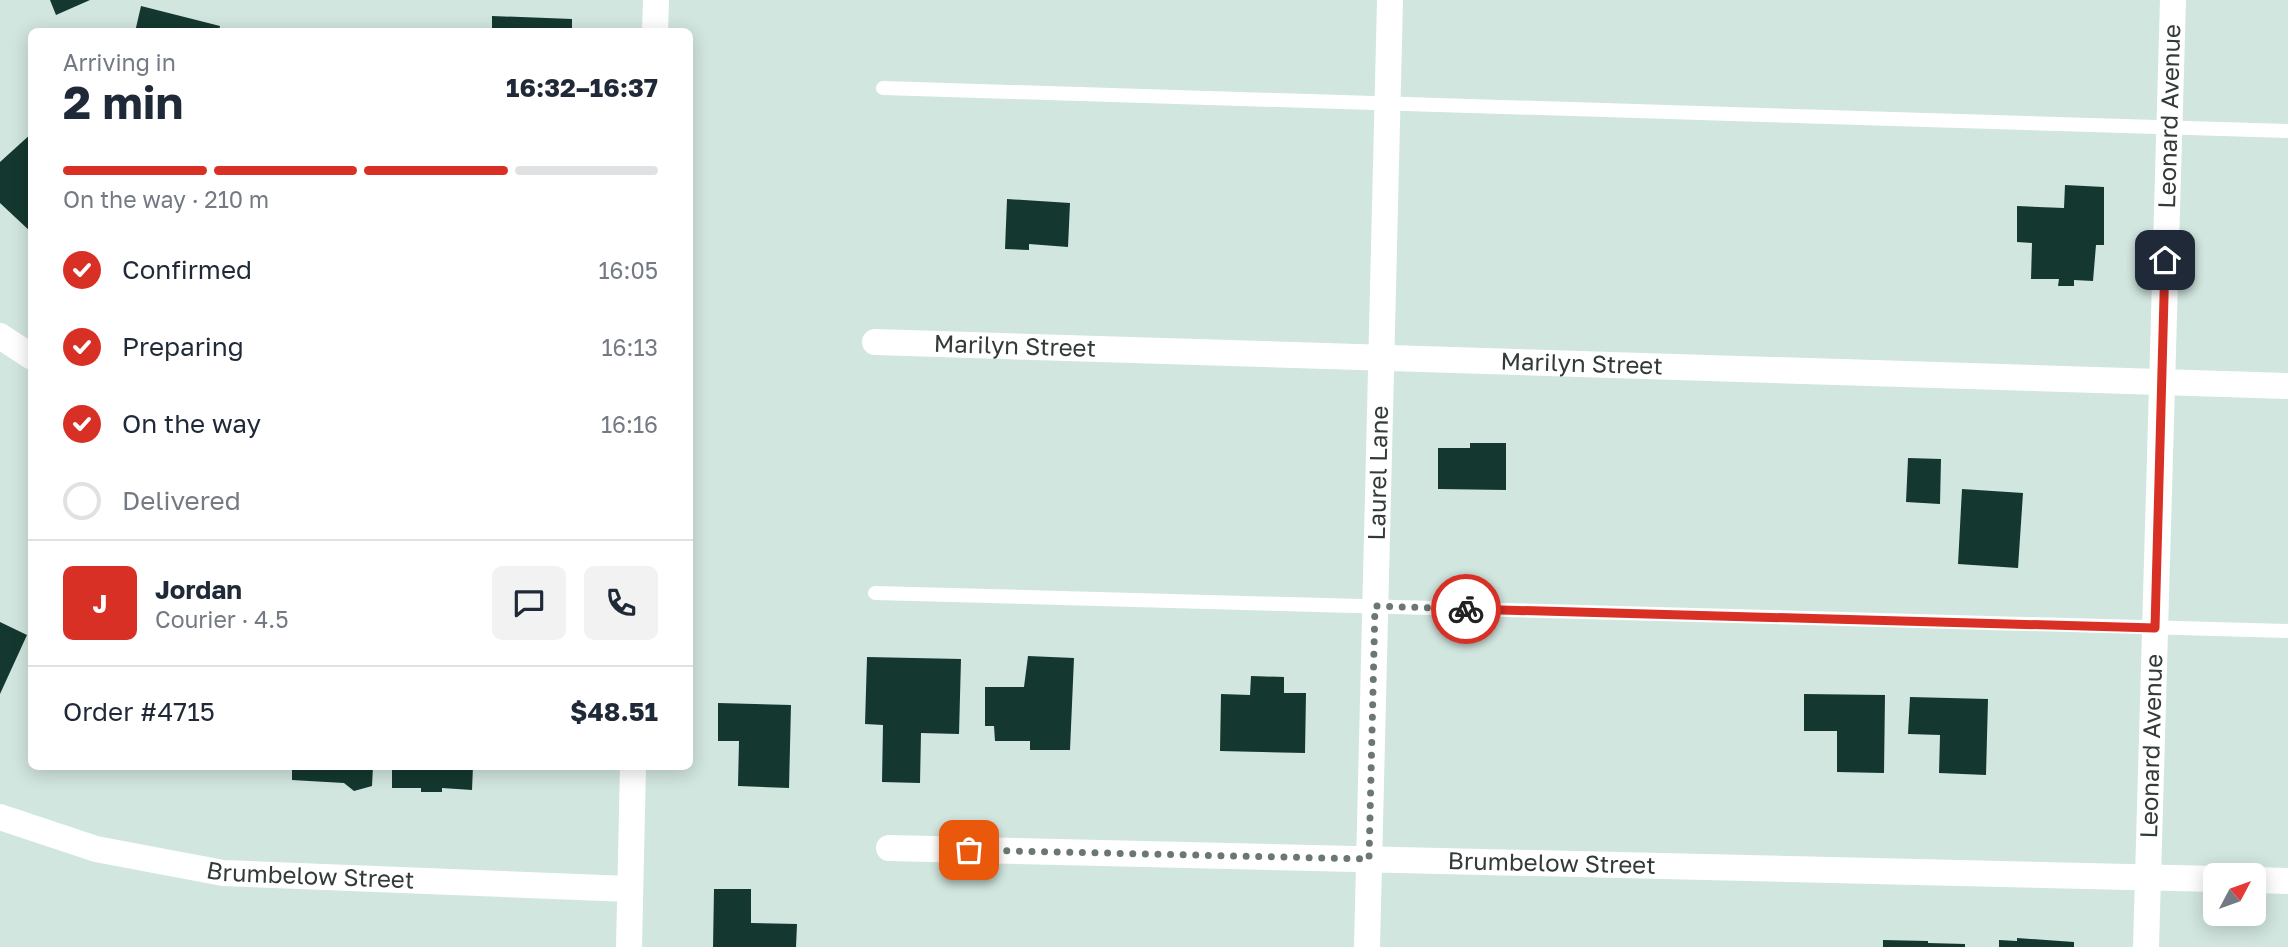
<!DOCTYPE html>
<html lang="en">
<head>
<meta charset="utf-8">
<style>
  body { margin:0; font-family:"Golos Text",sans-serif; background:#f2f2f3; color:#1f2937; height:100vh; display:flex; flex-direction:column; font-size:26px; white-space:nowrap }
  * { box-sizing:border-box; margin:0 }
  p { font-size:23px; color:#747a83 }
  .icon { flex:none; width:38px; height:38px; fill:none; stroke:currentColor; stroke-width:2; stroke-linecap:round; stroke-linejoin:round }
  .map { position:relative; flex:1; overflow:hidden }
  .sheet { position:absolute; left:28px; top:28px; width:665px; height:742px; display:flex; flex-direction:column; background:#fff; border-radius:10px; box-shadow:0 4px 18px #0003 }
  .sheet>* { flex:none }
  .needle { width:46px; rotate:49deg }
  .buttons { position:absolute; left:2203px; top:863px; display:grid; gap:14px }
  .buttons a { display:grid; place-items:center; width:63px; height:63px; border-radius:10px; background:#fff; box-shadow:0 4px 18px #0003; font-size:35px }
  .pin { position:absolute; display:grid; place-items:center; width:60px; height:60px; color:#fff; margin:-30px; border-radius:14px; box-shadow:0 4px 10px #0006 }
  .courier { position:absolute; display:grid; place-items:center; width:70px; height:70px; margin:-35px; border:5px solid #d93025; border-radius:50%; background:#fff; color:#222; box-shadow:0 2px 9px #0007 }
  .summary em { font-style:normal; font-weight:700 }
  .summary div { display:flex; flex-direction:column-reverse }
  .summary { display:flex; align-items:center; justify-content:space-between; height:119px; padding:0 35px }
  h1 { font-size:46px; font-weight:700; line-height:52px }
  .bar { display:grid; grid-template-columns:repeat(4,1fr); gap:10px 7px; align-content:center; height:84px; padding:0 35px }
  .bar i { height:9px; border-radius:5px; background:#e0e1e3 }
  .bar .active { background:#d93025 }
  .bar p { grid-column:span 4 }
  .line { display:flex; align-items:center; gap:18px; padding:0 35px; border-top:2px solid #e0e1e3 }
  .line div { flex:1 }
  .round { display:grid; place-items:center; flex:none; width:74px; height:74px; border-radius:10px; background:#f2f2f3 }
  ol { padding:0 35px; list-style:none }
  li { display:flex; align-items:center; gap:21px; height:77px }
  li p { margin-inline-start:auto }
  li .icon { padding:7px; border-radius:50%; background:#d93025; color:#fff; stroke-width:4 }
  li:last-child { color:#747a83 }
  li i { width:38px; height:38px; border:4px solid #e0e1e3; border-radius:50% }
  .map>svg:first-child { display:block }
  .building { fill:#14382f }
  .lines { fill:none; stroke-linecap:round; stroke-linejoin:round }
  .lane { stroke:#fff; stroke-width:14 }
  .street { stroke:#fff; stroke-width:26 }
  .done { stroke:#6a7772; stroke-width:7; stroke-dasharray:0 12.6 }
  .route { stroke:#d93025; stroke-width:9 }
  .labels { text-anchor:middle; stroke-width:7; stroke-linejoin:round; paint-order:stroke }
  .street-label { font-size:24px; fill:#323b38; stroke:#d1e6df }
</style>
</head>
<body>
<div class="map">
<svg width="2288" height="947" viewBox="0 0 2288 947">
  <rect width="100%" height="100%" fill="#d1e6df"/>
  <path class="building" d="M50 0H90L56 15Z
    M141 6 220 26 219 32H135Z
    M492 16 572 19V32H492Z
    M32 133V233L0 203V162Z
    M2065 185 2104 187V245H2096L2093 281 2074 280V286H2058L2059 279H2031L2032 243 2017 242V206L2064 208Z
    M1007 199 1070 203 1068 247 1029 244V250L1005 249Z
    M1470 443H1506V490L1438 489V448H1470Z
    M1908 458 1941 459 1940 504 1906 502Z
    M1962 489 2023 493 2018 568 1958 564Z
    M0 622 27 635 0 694Z
    M1028 656 1074 658 1070 750H1030V741H995L994 726H985V687H1024Z
    M867 657 961 659 959 734 921 733 920 783 882 782 883 725 865 724Z
    M1251 676 1284 677V693H1306L1305 753 1220 751 1221 694 1250 695Z
    M1804 694 1885 695 1884 773 1837 772V731H1804Z
    M1910 697 1988 699 1986 775 1939 773 1940 735 1908 734Z
    M718 703 791 705 789 788 738 786 739 741H718Z
    M292 766H373L372 786 354 791 344 783 292 780Z
    M392 766H473L472 790 442 788V792H421V788H392Z
    M714 889H751V923L797 924 796 947H713Z
    M2017 938 2074 942V947H1999V940L2017 941Z
    M1883 940 1928 941V943L1965 944V947H1883Z"/>
  <g class="lines">
    <path class="lane" d="M883 88 2288 131
      M875 593 2288 631"/>
    <g class="street">
      <path d="M655 32 656 0"/>
      <path d="M0 336 32 357"/>
      <path id="s1" d="M875 342 2288 386"/>
      <path id="s2" d="M0 817 96 849 223 873 629 889"/>
      <path id="s3" d="M889 848 2216 879"/>
      <path d="M2254 880 2288 881"/>
      <path d="M629 947 633 766"/>
      <path id="s4" d="M1367 947 1390 0"/>
      <path id="s5" d="M2146 947 2173 0"/>
    </g>
  </g>
  <g class="lines">
    <path class="done" d="M969 850 1369 859 1375 606 1466 609"/>
    <path class="route" d="M1466 609 2155 628 2165 260"/>
  </g>
  <g class="labels">
    <g class="street-label">
      <text dy="8" stroke="none"><textPath href="#s5" startOffset="831">Leonard Avenue</textPath></text>
      <text dy="8" stroke="none"><textPath href="#s1" startOffset="140">Marilyn Street</textPath></text>
      <text dy="8" stroke="none"><textPath href="#s1" startOffset="707">Marilyn Street</textPath></text>
      <text dy="8" stroke="none"><textPath href="#s4" startOffset="474">Laurel Lane</textPath></text>
      <text dy="8" stroke="none"><textPath href="#s5" startOffset="201">Leonard Avenue</textPath></text>
      <text dy="8" stroke="none"><textPath href="#s3" startOffset="663">Brumbelow Street</textPath></text>
      <text dy="8" stroke="none"><textPath href="#s2" startOffset="318">Brumbelow Street</textPath></text>
    </g>
  </g>
</svg>
<div class="buttons">
<a><svg class="needle" viewBox="-14 -14 28 28"><path d="M0-13l5 13h-10z" fill="#e53935"/><path d="M0 13l5-13h-10z" fill="#747a83"/></svg></a>
</div>
<div class="pin" style="left:969px;top:850px;background:#ea580c"><svg class="icon" aria-label="bag" viewBox="0 0 24 24"><path d="M5 8h14l-1 12H6zM9 8a3 3 0 0 1 6 0"/></svg></div>
<div class="pin" style="left:2165px;top:260px;background:#1f2937"><svg class="icon" aria-label="home" viewBox="0 0 24 24"><path d="M3 11l9-7 9 7M6 9v11h12V9"/></svg></div>
<div class="courier" style="left:1466px;top:609px"><svg class="icon" aria-label="bike" viewBox="0 0 24 24"><circle cx="6" cy="16" r="4"/><circle cx="18" cy="16" r="4"/><path d="M6 16l4-8h5l3 8M10 8l3 8H6M13 5h3"/></svg></div>
<section class="sheet">
<div class="summary"><div><h1>2 min</h1><p>Arriving in</p></div><em>16:32–16:37</em></div>
<div class="bar"><i class="active"></i><i class="active"></i><i class="active"></i><i></i><p>On the way · 210 m</p></div>
<ol>
<li><svg class="icon" aria-label="check" viewBox="0 0 24 24"><path d="M5 12l5 5 9-10"/></svg>Confirmed<p>16:05</p></li>
<li><svg class="icon" aria-label="check" viewBox="0 0 24 24"><path d="M5 12l5 5 9-10"/></svg>Preparing<p>16:13</p></li>
<li><svg class="icon" aria-label="check" viewBox="0 0 24 24"><path d="M5 12l5 5 9-10"/></svg>On the way<p>16:16</p></li>
<li><i></i>Delivered</li>
</ol>
<div class="line" style="height:126px"><b class="round" style="background:#d93025;color:#fff">J</b><div><b>Jordan</b><p>Courier · 4.5</p></div><a class="round"><svg class="icon" aria-label="chat" viewBox="0 0 24 24"><path d="M4 5h16v11H9l-5 4z"/></svg></a><a class="round"><svg class="icon" aria-label="phone" viewBox="0 0 24 24"><path d="M5 4h4l2 5-3 2q2 4 5 5l2-3 5 2v4C11 20 4 13 5 4z"/></svg></a></div>
<div class="line" style="height:91px"><div>Order #4715</div><b>$48.51</b></div>
</section>
</div>
</body>
</html>
